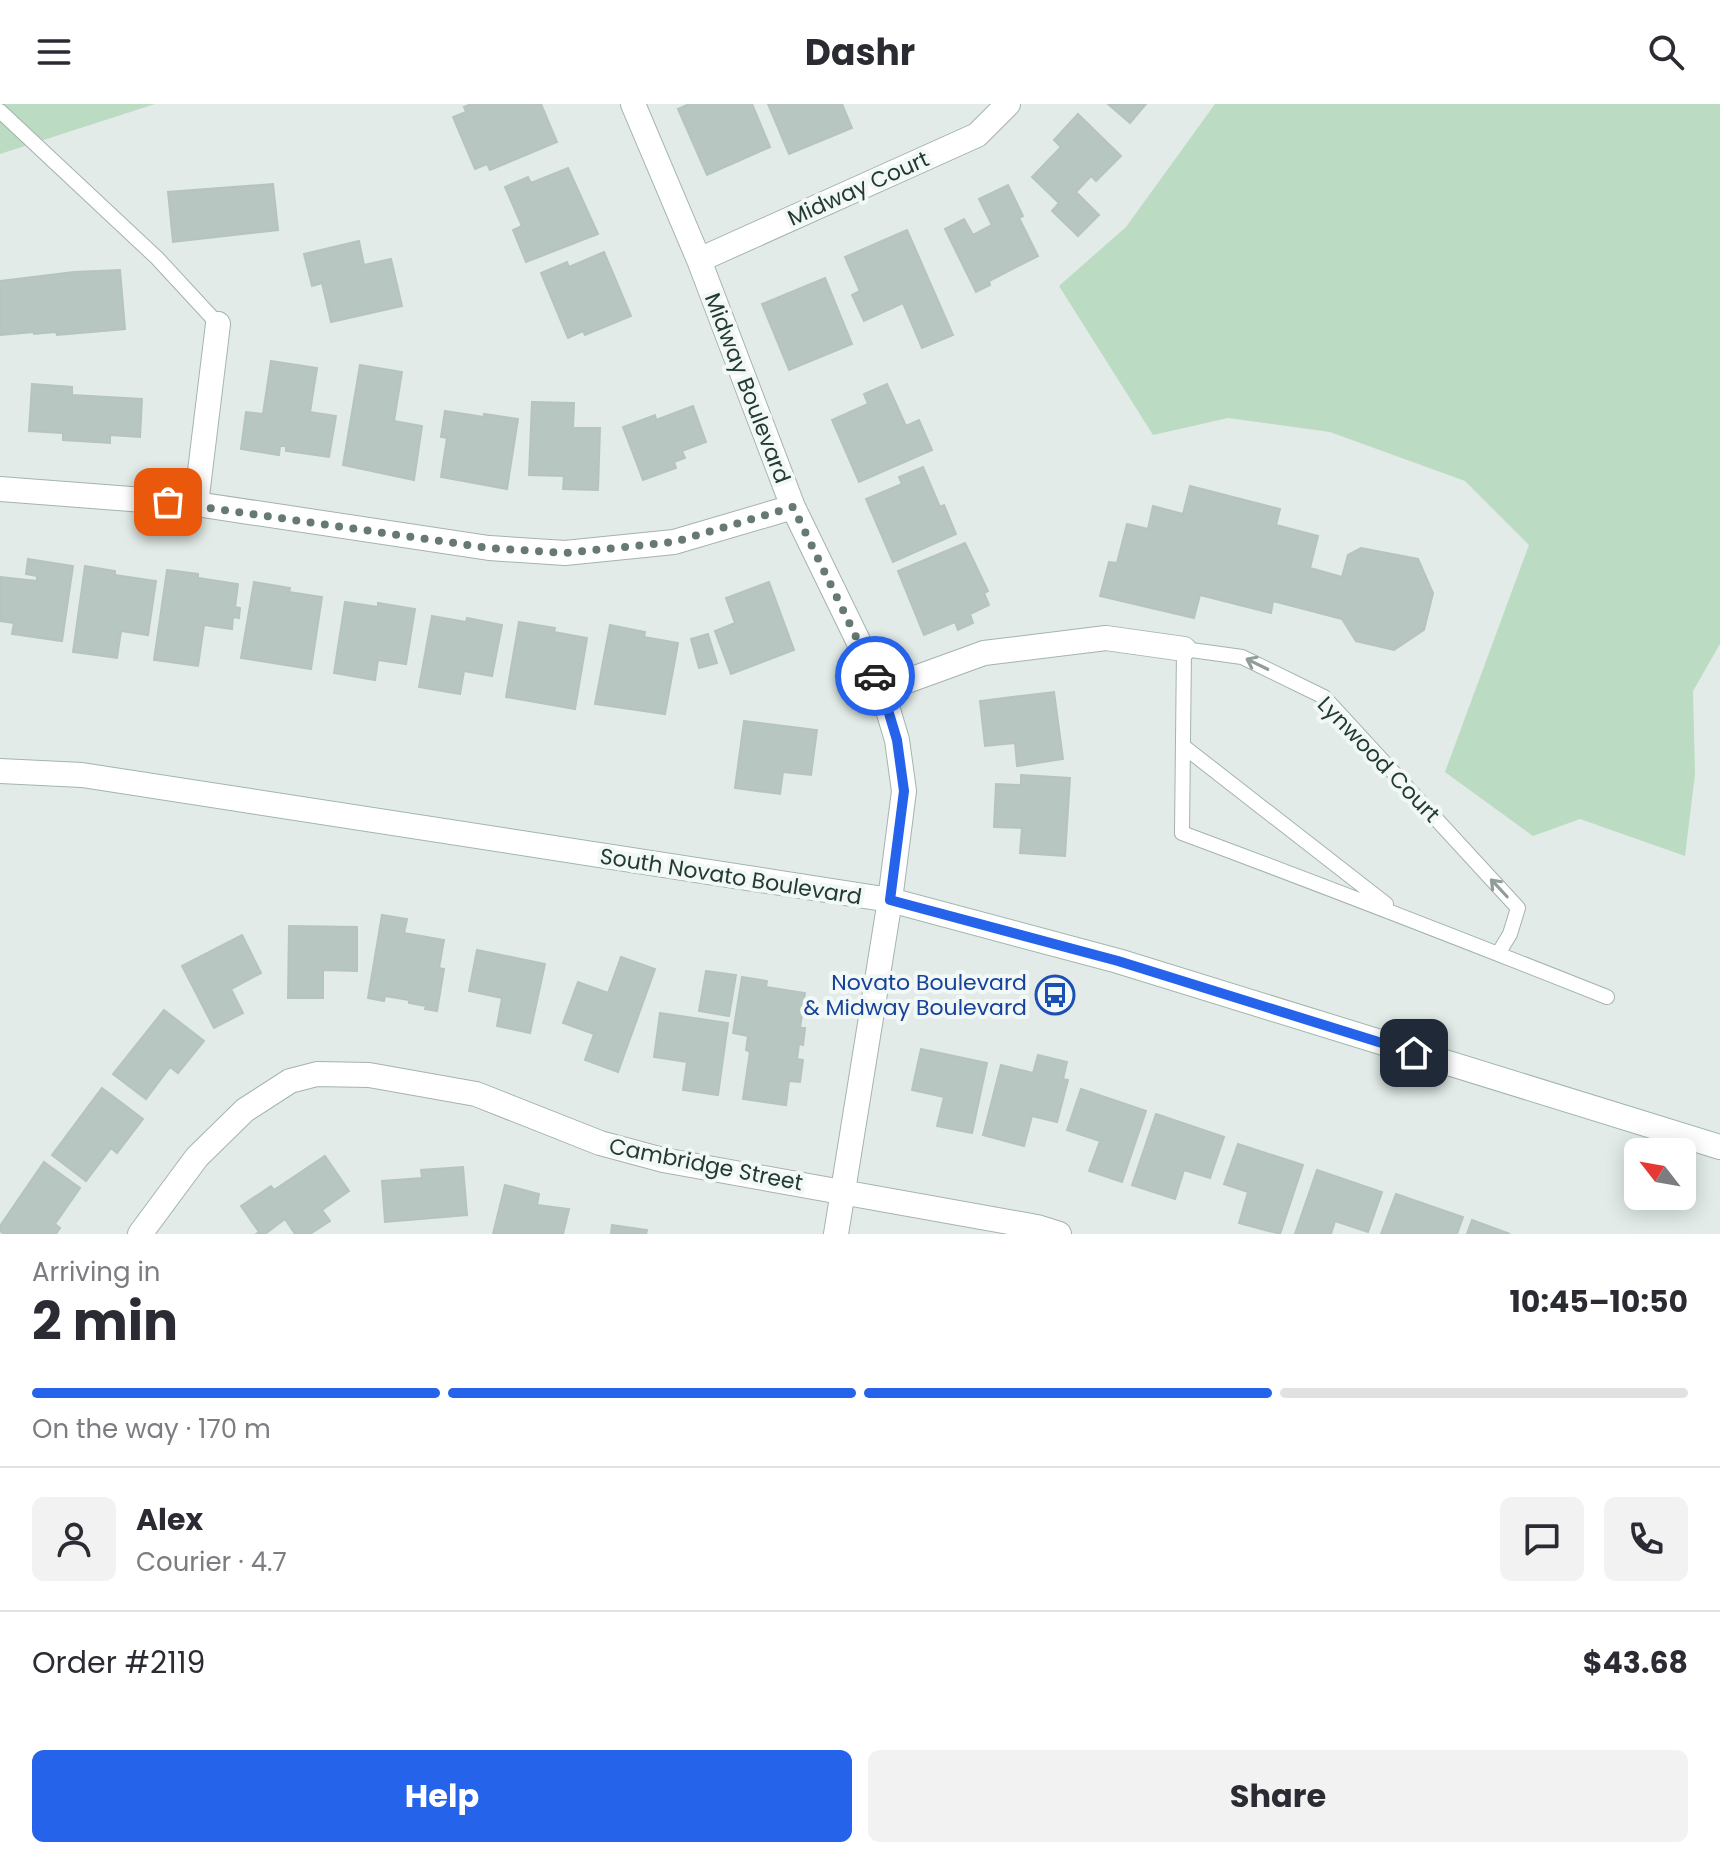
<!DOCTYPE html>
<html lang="en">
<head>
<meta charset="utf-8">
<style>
  body { margin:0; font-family:Poppins,sans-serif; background:#f2f2f3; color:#2b2b33; height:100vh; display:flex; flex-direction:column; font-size:30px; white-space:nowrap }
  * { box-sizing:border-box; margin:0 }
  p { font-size:26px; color:#7c7c81 }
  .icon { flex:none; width:44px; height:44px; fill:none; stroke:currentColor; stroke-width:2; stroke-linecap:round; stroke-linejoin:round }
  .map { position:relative; height:1130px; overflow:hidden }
  .drawer { display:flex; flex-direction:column; background:#fff; flex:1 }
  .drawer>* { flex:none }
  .needle { width:52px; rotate:301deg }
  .fabs { position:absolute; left:1624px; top:1034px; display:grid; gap:16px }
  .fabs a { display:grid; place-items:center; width:72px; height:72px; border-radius:12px; background:#fff; box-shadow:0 4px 20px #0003; font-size:40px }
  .pin { position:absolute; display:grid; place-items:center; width:68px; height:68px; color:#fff; margin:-34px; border-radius:16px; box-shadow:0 4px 12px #0006 }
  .courier { position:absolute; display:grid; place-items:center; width:80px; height:80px; margin:-40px; border:6px solid #2563eb; border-radius:50%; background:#fff; color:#222; box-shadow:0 2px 10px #0007 }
  .overview em { font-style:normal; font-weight:700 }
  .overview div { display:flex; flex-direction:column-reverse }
  .overview { display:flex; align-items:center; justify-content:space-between; height:136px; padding:0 32px }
  h1 { font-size:52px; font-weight:700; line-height:60px }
  .bar { display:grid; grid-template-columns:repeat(4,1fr); gap:12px 8px; align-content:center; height:96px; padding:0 32px }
  .bar i { height:10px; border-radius:6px; background:#e1e1e2 }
  .bar .on { background:#2563eb }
  .bar p { grid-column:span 4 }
  .line { display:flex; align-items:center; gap:20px; padding:0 32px; border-top:2px solid #e1e1e2 }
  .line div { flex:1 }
  .round { display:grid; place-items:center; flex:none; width:84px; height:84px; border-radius:12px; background:#f2f2f3 }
  .button { display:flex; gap:16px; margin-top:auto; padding:16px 32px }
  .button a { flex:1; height:92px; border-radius:12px; background:#2563eb; color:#fff; font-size:32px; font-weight:700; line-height:92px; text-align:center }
  .button a+a { background:#f2f2f3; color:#2b2b33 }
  header { display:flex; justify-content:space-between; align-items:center; height:104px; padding:0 32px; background:#fff; font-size:36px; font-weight:700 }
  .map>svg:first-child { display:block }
  .green { fill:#bcdbc3 }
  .building { fill:#b7c6c0; stroke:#b5c5bd; stroke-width:2 }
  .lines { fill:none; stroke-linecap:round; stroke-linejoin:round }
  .service-casing { stroke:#a5b3ae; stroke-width:16 }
  .minor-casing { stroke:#a5b3ae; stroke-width:26 }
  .secondary-casing { stroke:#a1b6ae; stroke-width:26 }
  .service { stroke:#fff; stroke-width:14 }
  .minor { stroke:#fff; stroke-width:24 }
  .secondary { stroke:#fff; stroke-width:24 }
  .oneway { stroke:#919d9a }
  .done { stroke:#667973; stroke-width:8; stroke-dasharray:0 14.4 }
  .route { stroke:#2563eb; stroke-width:10 }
  .labels { text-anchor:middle; stroke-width:8; stroke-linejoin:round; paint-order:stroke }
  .street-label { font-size:22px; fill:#233b34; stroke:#f2f8f5 }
  .transit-label { font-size:22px; fill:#164399; stroke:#f2f8f5; text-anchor:end }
</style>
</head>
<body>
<header><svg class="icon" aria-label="menu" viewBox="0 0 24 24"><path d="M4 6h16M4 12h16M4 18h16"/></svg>Dashr<svg class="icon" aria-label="search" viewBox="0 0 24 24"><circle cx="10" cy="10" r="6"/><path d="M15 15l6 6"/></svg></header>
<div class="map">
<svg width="1720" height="1130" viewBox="0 0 1720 1130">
  <rect width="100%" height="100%" fill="#e2ebe7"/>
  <path class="green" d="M0 0H155L0 50Z
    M1215 0H1720V540L1693 587 1695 670 1685 752 1580 715 1533 732 1445 668 1529 441 1465 377 1330 328 1228 314 1153 331 1059 182 1126 123Z"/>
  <path class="building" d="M471 0H541L557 38 490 66 487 60 475 65 453 13 466 8 464 3Z
    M689 0H752L770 43 707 71 678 5Z
    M768 0H842L852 24 789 50Z
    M1108 0H1146L1130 19Z
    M1078 10 1121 52 1096 77 1091 72 1076 88 1099 111 1078 132 1052 107 1059 99 1032 73 1061 43 1054 36Z
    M568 64 598 130 526 158 513 126 522 122 505 83 528 73 531 79Z
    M273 80 278 126 173 138 168 88Z
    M1008 81 1023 112 1019 114 1038 152 989 177 990 181 976 188 945 125 964 115 973 131 992 121 979 95Z
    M907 126 953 231 922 244 903 199 864 217 852 191 860 187 845 153Z
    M359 137 364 161 391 155 402 202 331 218 322 179 312 182 304 150Z
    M604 148 631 212 585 231 583 227 568 234 541 169 567 158 569 163Z
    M120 166 125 225 57 231 56 228 34 230V228L0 231V177L74 168Z
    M825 174 852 240 789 266 762 200Z
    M271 257 317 264 310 308 336 312 329 353 286 347V342H280L279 351 241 345 246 308 263 310Z
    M360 261 402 268 394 317 422 322 414 376 343 361Z
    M32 280 72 283V291L142 295 140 333 110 331V339L63 336V329L29 327Z
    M887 280 906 322 919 316 932 346 859 378 832 316 868 300 864 290Z
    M532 298 574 299 573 324H600L598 386 563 385 564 372 529 371Z
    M693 302 706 338 682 347 685 354 674 358 676 364 643 376 623 323 655 311 656 316Z
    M445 307 484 313V310L518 315 507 385 441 373 447 334 441 333Z
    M923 363 940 403 944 401 956 430 893 458 866 395 902 380 899 373Z
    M1190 382 1280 405 1276 421 1318 432 1310 464 1342 473 1348 451 1361 444 1418 455 1433 489 1424 526 1394 546 1356 537 1342 515 1273 497 1271 509 1200 491 1194 514 1100 492 1109 458 1117 459 1127 420 1148 425 1153 402 1183 410Z
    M965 439 988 487 984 489 989 501 970 510 973 519 958 526 955 518 924 531 898 467Z
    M28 455 73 462 62 537 12 530 14 519 0 517 1 473 37 477V472L26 470Z
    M85 462 115 467V471L156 477 148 531 121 527 117 554 73 548Z
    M167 466 198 470V474L238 480 235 503 240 504 239 514 233 513 232 525 204 521 198 562 154 556Z
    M254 478 290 484 289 488 322 493 311 565 241 554Z
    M769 478 794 546 731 570 715 527 735 519 726 494Z
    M345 498 378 503V499L415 505 406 560 378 556 375 576 334 569Z
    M432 512 466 518 467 514 502 521 492 572 464 567 460 590 419 583Z
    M519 518 555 524 554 528 587 534 575 605 506 593Z
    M610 521 645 528 644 533 678 539 665 610 595 600Z
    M708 530 717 559 699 564 691 535Z
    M1054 588 1063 655 1017 662 1015 639 985 642 980 597Z
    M744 617 817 626 811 671 783 668 780 690 735 684Z
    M1021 671 1070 674 1065 752 1020 749 1022 724 994 723 996 680 1021 681Z
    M382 811 407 815 404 829 444 836 439 864 444 865 437 907 425 905 426 902 409 899V896L385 892 384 897 368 894Z
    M289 822 357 823V867L323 866V894H288Z
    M242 831 261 869 231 885 243 909 214 924 182 862Z
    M477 846 545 860 530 929 497 922 502 894 469 887Z
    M621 853 655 865 618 968 585 956 594 930 563 919 578 878 608 889Z
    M706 867 736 871 729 912 699 907Z
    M742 873 767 877 766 883 805 889 800 924H805L803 941 799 940 797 955 803 956 800 978 789 977 786 1001 743 995 750 948 746 946 748 932 733 929Z
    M164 906 204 937 178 969 170 963 146 995 113 970Z
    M660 909 728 919 718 991 683 986 687 958 654 953Z
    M921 945 987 959 972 1029 937 1022 944 993 912 986Z
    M1038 951 1067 958 1063 975 1068 976 1057 1018 1032 1012 1024 1042 983 1031 1001 961 1033 969Z
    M102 984 143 1015 117 1049 111 1044 86 1077 52 1051Z
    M1081 985 1146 1007 1122 1078 1089 1067 1100 1037 1067 1026Z
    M1156 1010 1224 1033 1210 1074 1184 1066 1175 1095 1132 1081Z
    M1238 1040 1303 1061 1280 1130 1239 1119 1248 1088 1224 1080Z
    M325 1052 349 1087 322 1106 330 1117 310 1130H295L285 1115 265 1130H256L259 1128 241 1102 271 1082 274 1086Z
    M44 1058 80 1084 55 1120 60 1124 56 1130H4L0 1127V1122Z
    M463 1063 467 1111 385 1118 382 1077 422 1074 421 1066Z
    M1317 1066 1382 1088 1368 1128 1335 1117 1331 1130H1295Z
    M505 1081 539 1090 537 1101 569 1105 563 1130H493Z
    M1396 1090 1463 1113 1457 1130H1381Z
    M1472 1116 1510 1130H1467Z
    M612 1121 647 1126 646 1130H611Z"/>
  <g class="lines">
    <defs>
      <path id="service" d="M0 7 157 154 218 220
        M1183 642 1386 800
        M1498 850 1510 830 1518 804 1324 593 1242 553 1184 545 1182 729C1324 782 1466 837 1607 893"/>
      <path id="minor" d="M633 0 699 156 793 403 882 586 897 636 904 687 890 796 836 1130
        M699 156 977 31 1008 0
        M0 385 196 400 489 444 565 449 674 438 793 403
        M196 400 218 220
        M882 586 984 549 1106 534 1184 545
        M140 1130 197 1053 245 1006 290 977 317 970 369 971 476 990 600 1039 663 1056 1037 1123 1059 1130"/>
      <path id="secondary" d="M0 667 82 671 890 796 1118 857 1720 1043"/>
    </defs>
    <use href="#service" class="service-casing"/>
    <use href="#minor" class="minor-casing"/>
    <use href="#secondary" class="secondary-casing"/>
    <use href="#service" class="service"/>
    <use href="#minor" class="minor"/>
    <use href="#secondary" class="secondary"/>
  </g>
  <defs><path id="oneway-shaft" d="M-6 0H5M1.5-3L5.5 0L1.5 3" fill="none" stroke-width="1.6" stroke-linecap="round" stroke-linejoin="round" transform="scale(2)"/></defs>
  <g class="oneway">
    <use href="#oneway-shaft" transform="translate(1257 560) rotate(-154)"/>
    <use href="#oneway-shaft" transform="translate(1499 784) rotate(-133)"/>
  </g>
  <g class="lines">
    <path class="done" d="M168 398 489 444 565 449 674 438 793 403 875 572"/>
    <path class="route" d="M875 572 882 586 897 636 904 687 890 796 1118 857 1414 949"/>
  </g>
  <defs>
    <symbol id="bus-ring" viewBox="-11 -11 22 22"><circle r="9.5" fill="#f2f8f5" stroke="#1a4fb4" stroke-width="1.5"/><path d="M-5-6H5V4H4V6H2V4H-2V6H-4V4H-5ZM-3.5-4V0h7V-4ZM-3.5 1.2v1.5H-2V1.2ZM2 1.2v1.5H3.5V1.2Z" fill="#1a4fb4"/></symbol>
  </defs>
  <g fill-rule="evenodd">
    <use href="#bus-ring" x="1033" y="869" width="44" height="44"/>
  </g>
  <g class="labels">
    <g class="street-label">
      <text transform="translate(858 84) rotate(-24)" y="8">Midway Court</text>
      <text transform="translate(748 284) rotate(69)" y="8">Midway Boulevard</text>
      <text transform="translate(1379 655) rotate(46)" y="8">Lynwood Court</text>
      <text transform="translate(731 772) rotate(9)" y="8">South Novato Boulevard</text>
      <text transform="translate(706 1060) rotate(11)" y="8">Cambridge Street</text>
    </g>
    <g class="transit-label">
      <text x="1027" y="886">Novato Boulevard<tspan x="1027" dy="25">&amp; Midway Boulevard</tspan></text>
    </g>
  </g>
</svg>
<div class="fabs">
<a><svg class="needle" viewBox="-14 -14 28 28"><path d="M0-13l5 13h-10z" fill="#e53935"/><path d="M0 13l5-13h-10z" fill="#7c7c81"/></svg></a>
</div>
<div class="pin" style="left:168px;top:398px;background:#ea580c"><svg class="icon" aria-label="bag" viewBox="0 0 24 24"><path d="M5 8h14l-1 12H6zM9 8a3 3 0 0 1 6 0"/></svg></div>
<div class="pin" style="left:1414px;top:949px;background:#1f2937"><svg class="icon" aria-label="home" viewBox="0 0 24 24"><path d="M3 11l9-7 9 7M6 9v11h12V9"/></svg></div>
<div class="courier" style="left:875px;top:572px"><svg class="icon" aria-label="car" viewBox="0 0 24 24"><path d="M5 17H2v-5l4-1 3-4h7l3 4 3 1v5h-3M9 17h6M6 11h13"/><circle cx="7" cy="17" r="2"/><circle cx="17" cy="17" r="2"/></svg></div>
</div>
<section class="drawer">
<div class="overview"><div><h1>2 min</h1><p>Arriving in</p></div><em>10:45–10:50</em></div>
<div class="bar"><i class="on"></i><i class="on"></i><i class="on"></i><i></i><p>On the way · 170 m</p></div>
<div class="line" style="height:144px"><a class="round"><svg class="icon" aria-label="person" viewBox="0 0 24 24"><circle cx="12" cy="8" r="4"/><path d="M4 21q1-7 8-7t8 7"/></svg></a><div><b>Alex</b><p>Courier · 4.7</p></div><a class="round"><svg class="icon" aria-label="chat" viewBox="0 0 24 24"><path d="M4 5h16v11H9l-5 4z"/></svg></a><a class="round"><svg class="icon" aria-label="phone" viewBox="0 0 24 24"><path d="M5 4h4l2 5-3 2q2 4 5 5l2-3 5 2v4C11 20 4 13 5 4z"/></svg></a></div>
<div class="line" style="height:104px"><div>Order #2119</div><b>$43.68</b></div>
<div class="button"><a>Help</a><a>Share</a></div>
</section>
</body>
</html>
